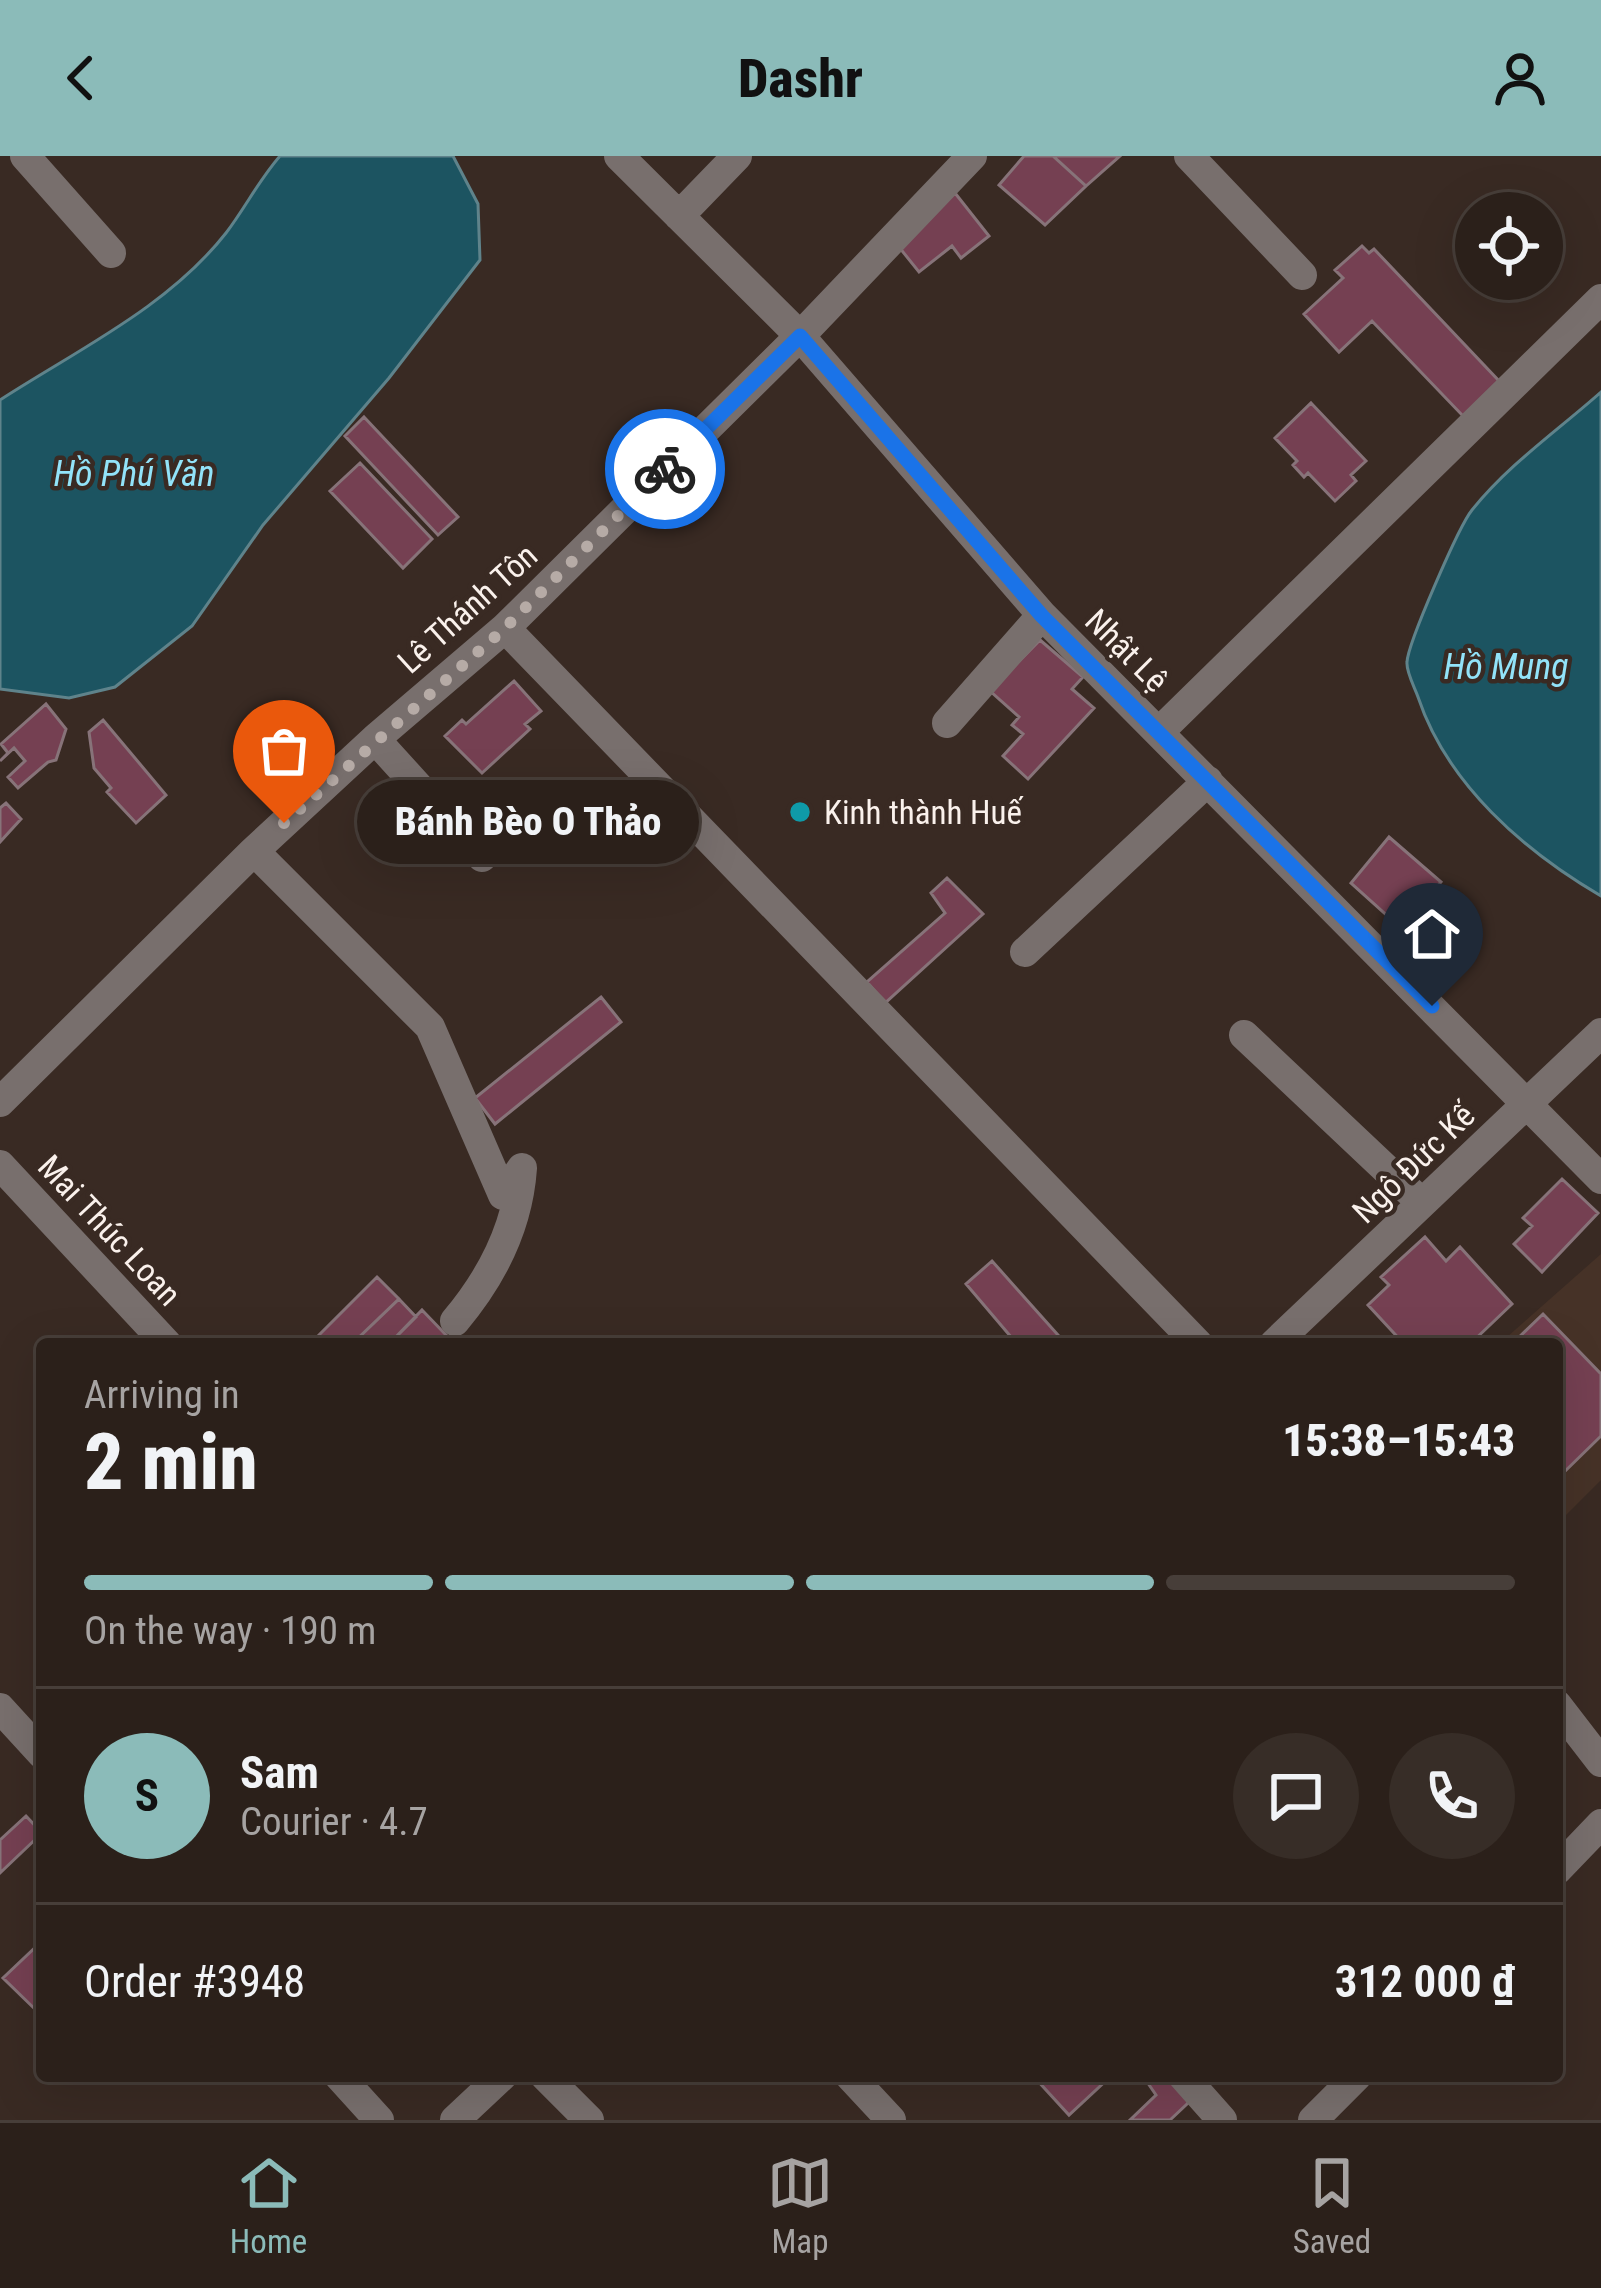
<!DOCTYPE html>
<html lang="en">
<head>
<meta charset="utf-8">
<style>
  body { margin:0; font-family:"Roboto Condensed",sans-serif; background:#372d27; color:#f1f3f6; height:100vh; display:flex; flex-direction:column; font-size:45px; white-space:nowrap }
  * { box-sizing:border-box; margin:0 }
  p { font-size:39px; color:#a6a3a2 }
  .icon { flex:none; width:66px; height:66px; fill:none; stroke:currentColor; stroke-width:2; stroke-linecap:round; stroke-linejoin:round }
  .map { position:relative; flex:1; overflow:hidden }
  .details { position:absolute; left:36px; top:1182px; width:1527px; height:744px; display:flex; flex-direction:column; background:#2b201a; border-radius:12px; box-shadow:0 12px 48px #0002,0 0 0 3px #473e39 }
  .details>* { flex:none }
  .tools { position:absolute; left:1455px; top:36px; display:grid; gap:24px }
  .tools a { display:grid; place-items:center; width:108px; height:108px; border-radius:50%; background:#2b201a; box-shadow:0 12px 48px #0002,0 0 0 3px #473e39; font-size:60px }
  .pin { position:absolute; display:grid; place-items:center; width:102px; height:102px; color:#fff; margin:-123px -51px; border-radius:50% 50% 50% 0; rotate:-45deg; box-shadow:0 0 12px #0007 }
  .pin .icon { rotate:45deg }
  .courier { position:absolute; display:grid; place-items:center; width:120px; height:120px; margin:-60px; border:9px solid #1a73e8; border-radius:50%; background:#fff; color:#222; box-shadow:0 3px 15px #0007 }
  .bubble { position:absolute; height:84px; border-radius:42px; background:#2b201a; box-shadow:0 12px 48px #0002,0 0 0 3px #473e39; font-size:39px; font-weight:800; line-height:84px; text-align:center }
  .overview em { font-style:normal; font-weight:800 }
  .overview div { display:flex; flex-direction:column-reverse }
  .overview { display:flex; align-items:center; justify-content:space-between; height:204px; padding:0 48px }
  h1 { font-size:78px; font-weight:800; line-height:90px }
  .bar { display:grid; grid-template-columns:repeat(4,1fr); gap:18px 12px; align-content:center; height:144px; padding:0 48px }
  .bar i { height:15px; border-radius:9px; background:#473e39 }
  .bar .active { background:#8bbbb9 }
  .bar p { grid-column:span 4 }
  .line { display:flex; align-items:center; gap:30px; padding:0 48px; border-top:3px solid #473e39 }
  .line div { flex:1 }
  .round { display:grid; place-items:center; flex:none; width:126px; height:126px; border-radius:63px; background:#372d27 }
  header { display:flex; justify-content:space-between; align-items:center; height:156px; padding:0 48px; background:#8bbbb9; color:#111; font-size:54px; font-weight:800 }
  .tabs { display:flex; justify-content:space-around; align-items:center; height:168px; border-top:3px solid #473e39; background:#2b201a; font-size:33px; color:#a6a3a2 }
  .tabs a { display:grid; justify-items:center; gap:6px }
  .tabs .active { color:#8bbbb9 }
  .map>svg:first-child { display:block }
  .built { fill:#463227 }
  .water { fill:#1c5461; stroke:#5f838b; stroke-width:3 }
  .building { fill:#754052; stroke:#877379; stroke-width:3 }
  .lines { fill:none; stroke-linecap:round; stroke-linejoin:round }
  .minor { stroke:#786f6d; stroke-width:30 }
  .done { stroke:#b6aba6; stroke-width:12; stroke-dasharray:0 21.6 }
  .route { stroke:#1a73e8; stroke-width:15 }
  .culture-dot { fill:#0f9aa8; stroke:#392a23; stroke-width:4.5 }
  .labels { text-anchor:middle; stroke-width:9; stroke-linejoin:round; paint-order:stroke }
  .street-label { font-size:33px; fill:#faf1ec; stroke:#392a23 }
  .poi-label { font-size:33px; fill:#faf1ec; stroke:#392a23; text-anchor:start }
  .water-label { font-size:36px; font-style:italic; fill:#92e3f9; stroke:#392a23 }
</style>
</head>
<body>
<header><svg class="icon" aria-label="back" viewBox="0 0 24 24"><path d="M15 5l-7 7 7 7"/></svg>Dashr<svg class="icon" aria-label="person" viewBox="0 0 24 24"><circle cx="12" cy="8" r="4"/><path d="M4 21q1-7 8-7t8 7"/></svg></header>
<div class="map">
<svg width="1601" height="1964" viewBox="0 0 1601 1964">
  <rect width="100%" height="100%" fill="#392a23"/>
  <path class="built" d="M1601 1098V1324L1557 1368V1188H1499Z"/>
  <path class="water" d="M280 0H453L478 48 480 104 389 222 263 369 192 470 115 531 69 542 0 533V244C77 194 168 151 226 77 245 52 259 24 280 0Z
    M1601 236V740C1524 695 1447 628 1418 541 1415 532 1406 516 1407 506 1408 487 1459 370 1472 354 1509 308 1557 275 1601 236Z"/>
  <path class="building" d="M1024 0H1053L1086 30 1045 69 999 29Z
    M1053 0H1120L1086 30Z
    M955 37 989 80 961 102 952 90 919 116 895 86Z
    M1362 90 1369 97 1374 93 1500 226 1463 260 1372 165 1339 196 1304 158 1343 122 1335 114Z
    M1311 247 1366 305 1351 319 1356 325 1335 345 1308 317 1304 321 1293 309 1297 305 1275 282Z
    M364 261 458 361 438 379 345 280Z
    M360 307 432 383 403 412 330 335Z
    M1040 484 1083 521 1072 533 1094 552 1028 623 1003 600 1023 578 1012 569 1019 561 990 535Z
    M514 525 541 555 525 568 530 573 482 617 445 580 462 564 466 568Z
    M46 548 66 573 56 604 48 606 18 632 8 621 25 605 14 592 0 605 8 597 1 588Z
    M103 564 166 639 136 667 107 636 111 632 94 612 89 576Z
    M6 647 21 663 0 686V652Z
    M1389 681 1441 726 1401 772 1351 727Z
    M947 722 983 758 885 847 867 826 945 757 931 737Z
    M601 841 621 866 495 968 475 942Z
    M1562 1023 1598 1057 1542 1116 1514 1088 1532 1070 1523 1062Z
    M1425 1081 1446 1105 1460 1091 1512 1148 1470 1188H1404L1368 1149 1389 1129 1381 1121Z
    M992 1105 1066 1188H1017L966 1128Z
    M377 1121 399 1143 352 1188H310Z
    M399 1143 416 1161 389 1188H352Z
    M422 1154 446 1179 437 1188H389Z
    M1543 1158 1601 1218V1280L1557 1323V1188H1512Z
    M26 1660 42 1677 0 1717V1684Z
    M42 1785V1858L41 1859 3 1822Z
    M1039 1920H1111L1069 1959 1036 1923Z
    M1143 1920H1180L1188 1947 1170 1964H1130L1156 1939Z"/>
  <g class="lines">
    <path class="minor" d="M25 0 111 97
      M619 0 800 180 1042 459 1601 1023
      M1189 0 1302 119
      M679 60 737 0
      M505 472 1198 1188
      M947 567 1042 459
      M1159 576 1601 143
      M375 583 482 701
      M254 695 430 871 503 1039 522 1012C518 1071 492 1121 455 1165
      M1025 796 1208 625
      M1244 879 1422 1047
      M0 946 254 695 375 583 505 472 800 180 972 0
      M0 1009 167 1188
      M1274 1188 1601 877
      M1557 1549 1601 1606
      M0 1552 42 1598
      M1557 1714 1601 1668
      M339 1920 379 1964
      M545 1920 589 1964
      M850 1920 891 1964
      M1183 1920 1222 1964
      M455 1964 502 1920
      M1313 1964 1357 1920"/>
  </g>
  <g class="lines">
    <path class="done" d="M284 667 505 472 665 313"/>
    <path class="route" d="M665 313 800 180 1042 460 1432 850"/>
  </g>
  <circle class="culture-dot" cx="800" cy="656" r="12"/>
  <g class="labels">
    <g class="street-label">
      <text transform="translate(467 452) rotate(-42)" y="12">Lê Thánh Tôn</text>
      <text transform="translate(1127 494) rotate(45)" y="12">Nhật Lệ</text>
      <text transform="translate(1413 1007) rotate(-44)" y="12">Ngô Đức Kế</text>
      <text transform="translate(110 1074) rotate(47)" y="12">Mai Thúc Loan</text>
    </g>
    <g class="poi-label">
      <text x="824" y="668">Kinh thành Huế</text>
    </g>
    <g class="water-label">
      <text x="134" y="330">Hồ Phú Văn</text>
      <text x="1506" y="523">Hồ Mung</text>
    </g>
  </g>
</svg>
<div class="tools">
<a><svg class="icon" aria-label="locate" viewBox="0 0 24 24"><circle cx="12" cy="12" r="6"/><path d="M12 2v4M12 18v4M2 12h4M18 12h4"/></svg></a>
</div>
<div class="pin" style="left:284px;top:667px;background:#ea580c"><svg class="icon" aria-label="bag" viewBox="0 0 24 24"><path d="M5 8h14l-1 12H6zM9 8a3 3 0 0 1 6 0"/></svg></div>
<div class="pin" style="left:1432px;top:850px;background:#1f2937"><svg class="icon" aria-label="home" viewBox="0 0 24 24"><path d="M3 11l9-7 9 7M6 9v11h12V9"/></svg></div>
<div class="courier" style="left:665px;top:313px"><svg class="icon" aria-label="bike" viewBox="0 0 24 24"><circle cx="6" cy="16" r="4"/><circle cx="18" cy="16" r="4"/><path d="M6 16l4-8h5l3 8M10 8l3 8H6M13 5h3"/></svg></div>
<div class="bubble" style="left:357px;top:624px;width:342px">Bánh Bèo O Thảo</div>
<section class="details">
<div class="overview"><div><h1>2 min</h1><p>Arriving in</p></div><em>15:38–15:43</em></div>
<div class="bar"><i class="active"></i><i class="active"></i><i class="active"></i><i></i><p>On the way · 190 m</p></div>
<div class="line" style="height:216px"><b class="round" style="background:#8bbbb9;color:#111">S</b><div><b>Sam</b><p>Courier · 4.7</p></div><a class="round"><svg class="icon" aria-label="chat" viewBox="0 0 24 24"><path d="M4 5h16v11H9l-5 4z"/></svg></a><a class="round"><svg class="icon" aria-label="phone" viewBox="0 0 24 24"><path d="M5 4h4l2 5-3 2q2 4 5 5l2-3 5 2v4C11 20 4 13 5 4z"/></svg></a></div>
<div class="line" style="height:156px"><div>Order #3948</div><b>312 000 ₫</b></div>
</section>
</div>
<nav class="tabs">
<a class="active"><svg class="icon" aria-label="home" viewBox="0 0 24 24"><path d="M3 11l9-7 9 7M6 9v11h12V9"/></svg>Home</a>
<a><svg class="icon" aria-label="map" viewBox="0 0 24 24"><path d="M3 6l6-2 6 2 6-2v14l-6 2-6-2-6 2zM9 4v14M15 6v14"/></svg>Map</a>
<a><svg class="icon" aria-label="saved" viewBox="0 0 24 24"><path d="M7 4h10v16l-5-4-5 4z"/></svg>Saved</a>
</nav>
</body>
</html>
